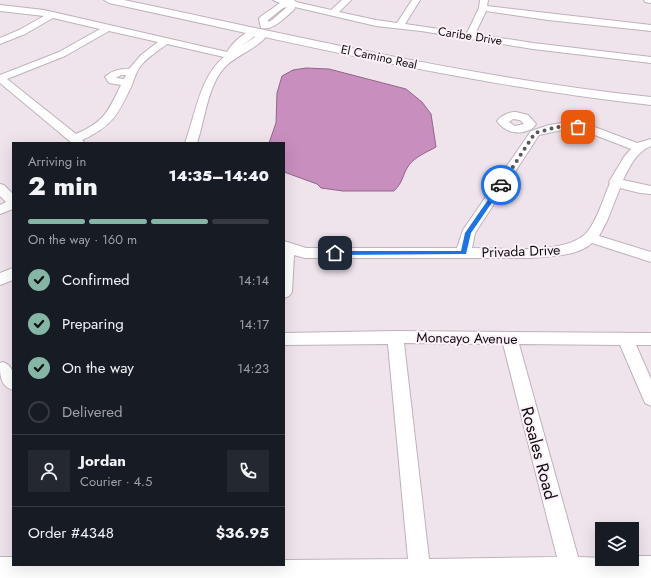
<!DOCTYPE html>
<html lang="en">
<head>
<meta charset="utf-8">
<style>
  body { margin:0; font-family:Jost,sans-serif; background:#242831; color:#f1f3f6; height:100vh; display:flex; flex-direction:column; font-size:15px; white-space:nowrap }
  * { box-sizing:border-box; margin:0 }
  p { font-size:13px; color:#9ea1a6 }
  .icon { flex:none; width:22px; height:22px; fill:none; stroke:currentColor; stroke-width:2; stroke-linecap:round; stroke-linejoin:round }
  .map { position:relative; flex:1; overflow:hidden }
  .panel { position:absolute; left:12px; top:142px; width:273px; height:424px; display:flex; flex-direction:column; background:#171b24; border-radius:0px; box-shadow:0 4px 16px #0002 }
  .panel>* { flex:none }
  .fabs { position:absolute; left:595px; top:522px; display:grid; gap:8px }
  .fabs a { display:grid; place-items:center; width:44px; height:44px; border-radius:0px; background:#171b24; box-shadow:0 4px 16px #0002; font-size:20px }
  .pin { position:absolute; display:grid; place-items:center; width:34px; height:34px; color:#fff; margin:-17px; border-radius:8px; box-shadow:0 2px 6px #0006 }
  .courier { position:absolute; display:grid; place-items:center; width:40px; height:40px; margin:-20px; border:3px solid #1a73e8; border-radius:50%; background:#fff; color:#222; box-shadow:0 1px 5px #0007 }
  .overview em { font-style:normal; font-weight:800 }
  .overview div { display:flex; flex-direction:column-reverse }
  .overview { display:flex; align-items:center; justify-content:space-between; height:68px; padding:0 16px }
  h1 { font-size:26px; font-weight:800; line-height:30px }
  .bar { display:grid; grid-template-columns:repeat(4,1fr); gap:6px 4px; align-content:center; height:48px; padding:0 16px }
  .bar i { height:5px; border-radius:3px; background:#363941 }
  .bar .on { background:#85b6a5 }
  .bar p { grid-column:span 4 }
  .line { display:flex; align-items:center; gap:10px; padding:0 16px; border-top:1px solid #363941 }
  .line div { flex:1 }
  .round { display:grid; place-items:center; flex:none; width:42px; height:42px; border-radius:0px; background:#242831 }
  ol { padding:0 16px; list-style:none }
  li { display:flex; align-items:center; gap:12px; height:44px }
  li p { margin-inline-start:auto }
  li .icon { padding:4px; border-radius:50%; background:#85b6a5; color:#111; stroke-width:4 }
  li:last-child { color:#9ea1a6 }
  li i { width:22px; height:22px; border:2px solid #363941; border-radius:50% }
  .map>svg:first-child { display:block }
  .water { fill:#c88ebe; stroke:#90678a }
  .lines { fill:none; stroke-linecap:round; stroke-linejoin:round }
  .minor-casing { stroke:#beb2bb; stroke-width:2 }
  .major-casing { stroke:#beb2bb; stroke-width:2 }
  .minor { fill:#fff; fill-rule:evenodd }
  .major { fill:#fff; fill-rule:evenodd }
  .route { fill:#1a73e8 }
  .done { stroke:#5d575c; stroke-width:4; stroke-dasharray:0 7.2 }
  .labels { text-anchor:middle; stroke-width:4; stroke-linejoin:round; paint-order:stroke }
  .far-street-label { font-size:12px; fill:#0f0c0f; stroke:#fcf0f9 }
  .street-label { font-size:14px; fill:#0f0c0f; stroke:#fcf0f9 }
  .near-street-label { font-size:17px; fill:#0f0c0f; stroke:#fcf0f9 }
</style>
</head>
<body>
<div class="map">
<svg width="651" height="578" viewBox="0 0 651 578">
  <rect width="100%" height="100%" fill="#efe3ec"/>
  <path class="water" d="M306 68 329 69 406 89 422 102 431 114 436 147C427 152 415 157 409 165 402 175 404 181 394 191H343L321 188 317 184 284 172V143H269L276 123 277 93 282 76 293 70Z"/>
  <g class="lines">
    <defs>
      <path id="minor" d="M273 0H294L296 2 331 10 342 0H351L339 12 376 20 397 23 412 0H420L405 24 467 33 479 8 480 0H488L487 6 651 25V31L548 20 486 11 475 34 533 43 651 57V63L533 49 421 31 376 26 295 7 294 10C285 17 274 31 261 28L259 19 260 17 280 3ZM287 7 272 20 268 22V20L283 8Z
        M644 0H651V3L645 2Z
        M0 5 44 10 227 52C233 42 248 27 261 30L265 38C255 49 238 55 227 65 208 82 205 120 197 143H185C196 114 199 78 224 57L167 44C158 51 146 58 139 68 136 73 134 79 132 85 118 114 113 126 82 140L85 143H72L0 83V75L59 52 100 29 53 18 25 34 0 44V38L19 30 44 16 0 11ZM109 31 158 42 141 55 129 69C120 69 112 70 105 77L109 83 121 85C108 112 104 122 76 134L7 79 65 56ZM255 36V37L241 46ZM121 75H126L124 79 116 78Z
        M516 112 528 115 536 124 533 128C521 136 505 133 497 121 502 115 508 112 516 112ZM513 119 520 120 524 124 515 126 509 122Z
        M562 123 592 126 637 143 651 139V146C636 152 630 166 623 180L651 186V194L640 193 620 188 607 221 599 236 651 252V262L592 243C579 256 547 257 530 258H305L294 255 292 292 289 296 284 298V241L306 248H457L463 230 531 131 549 125ZM562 130 587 132 631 149 624 157 609 182 610 183C603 199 598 218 588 231 568 256 501 248 472 248L475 233 539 135Z
        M0 184 4 185 13 194V209L0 214V205L6 202 0 196Z
        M13 268V280L0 285V273Z
        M395 331 651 333V345H636L651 379V406L645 403 620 345 519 344 578 557 632 559V556H651V578H0V557H13V565H284V560L408 559 388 344 284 345V333ZM404 343 503 344 557 557 429 559Z
        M3 362C16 367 13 378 13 390 0 386 0 375 0 363Z"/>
      <path id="major" d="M104 0H124C300 37 472 78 651 97V105C468 85 289 42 109 3Z"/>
    </defs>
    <use href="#minor" class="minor-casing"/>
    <use href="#major" class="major-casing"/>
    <use href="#minor" class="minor"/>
    <use href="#major" class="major"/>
  </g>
  <path class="route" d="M499 184 504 185 471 233 466 254 335 255 332 253 335 251H461L465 233Z"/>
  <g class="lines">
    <path class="done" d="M501 185 535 133 557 127H578"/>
  </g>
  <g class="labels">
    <g class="far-street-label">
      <text transform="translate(470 36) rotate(9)" y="4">Caribe Drive</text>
      <text transform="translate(379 57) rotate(12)" y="4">El Camino Real</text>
    </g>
    <g class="street-label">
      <text transform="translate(521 251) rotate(-2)" y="5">Privada Drive</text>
      <text transform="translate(467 338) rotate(1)" y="5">Moncayo Avenue</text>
    </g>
    <g class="near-street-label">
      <text transform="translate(539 453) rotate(75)" y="6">Rosales Road</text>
    </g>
  </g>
</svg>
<div class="fabs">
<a><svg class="icon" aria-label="layers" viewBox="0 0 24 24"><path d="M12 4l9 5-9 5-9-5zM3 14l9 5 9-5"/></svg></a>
</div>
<div class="pin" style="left:578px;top:127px;background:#ea580c"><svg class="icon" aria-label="bag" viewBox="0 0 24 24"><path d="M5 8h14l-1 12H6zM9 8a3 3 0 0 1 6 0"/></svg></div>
<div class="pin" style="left:335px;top:253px;background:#1f2937"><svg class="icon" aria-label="home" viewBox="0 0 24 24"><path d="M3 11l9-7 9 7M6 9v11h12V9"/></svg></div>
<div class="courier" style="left:501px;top:185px"><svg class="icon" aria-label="car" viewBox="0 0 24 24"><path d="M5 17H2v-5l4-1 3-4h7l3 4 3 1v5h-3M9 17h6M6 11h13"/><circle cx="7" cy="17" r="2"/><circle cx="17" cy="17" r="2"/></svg></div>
<section class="panel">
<div class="overview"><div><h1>2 min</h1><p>Arriving in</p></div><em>14:35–14:40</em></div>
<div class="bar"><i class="on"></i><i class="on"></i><i class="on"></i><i></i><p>On the way · 160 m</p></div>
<ol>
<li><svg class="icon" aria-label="check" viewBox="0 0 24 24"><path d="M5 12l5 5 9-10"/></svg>Confirmed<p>14:14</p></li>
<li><svg class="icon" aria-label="check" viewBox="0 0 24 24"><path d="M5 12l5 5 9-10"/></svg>Preparing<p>14:17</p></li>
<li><svg class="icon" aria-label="check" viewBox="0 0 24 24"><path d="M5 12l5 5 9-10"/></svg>On the way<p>14:23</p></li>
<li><i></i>Delivered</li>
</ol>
<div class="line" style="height:72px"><a class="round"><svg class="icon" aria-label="person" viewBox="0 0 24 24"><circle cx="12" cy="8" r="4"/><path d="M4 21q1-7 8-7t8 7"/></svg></a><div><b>Jordan</b><p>Courier · 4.5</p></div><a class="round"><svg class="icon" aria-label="phone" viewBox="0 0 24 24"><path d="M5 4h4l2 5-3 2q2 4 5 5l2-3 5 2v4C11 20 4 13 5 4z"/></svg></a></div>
<div class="line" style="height:52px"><div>Order #4348</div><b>$36.95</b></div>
</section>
</div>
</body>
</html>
